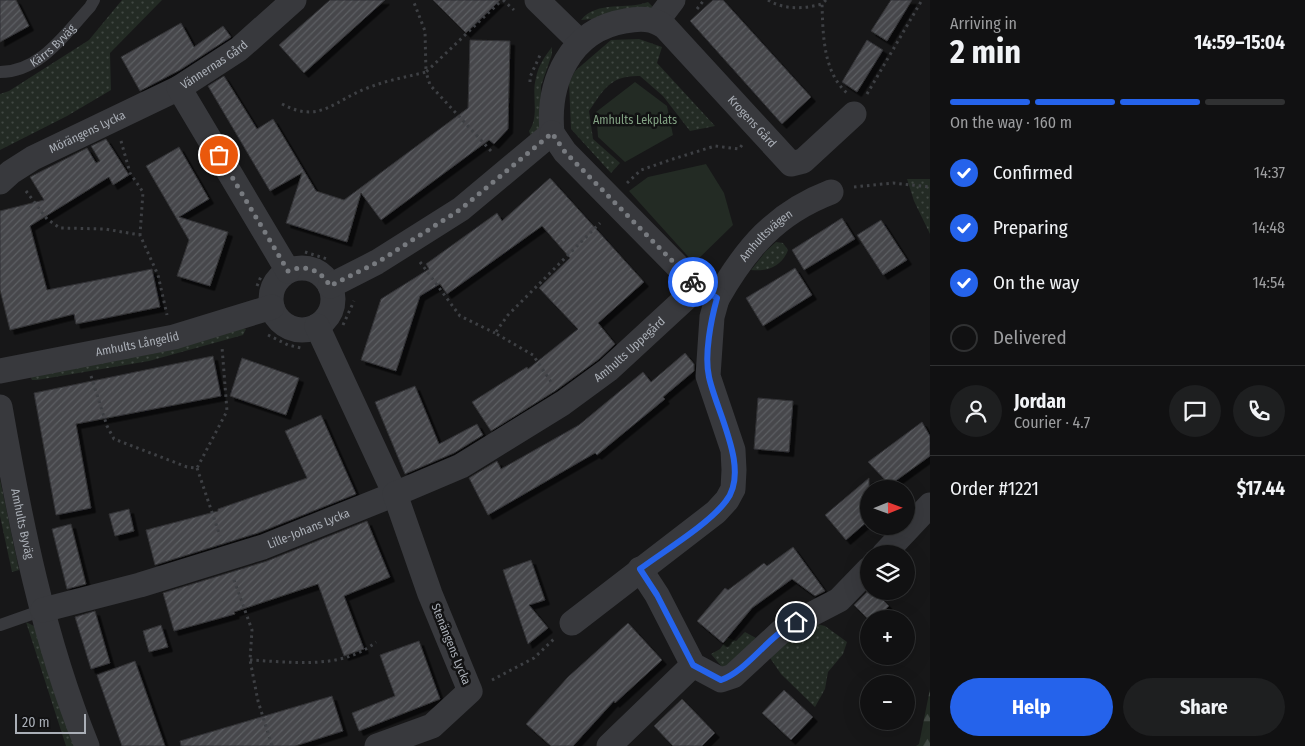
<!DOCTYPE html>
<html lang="en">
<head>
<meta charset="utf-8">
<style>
  body { margin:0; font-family:"Fira Sans Condensed",sans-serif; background:#1e1f20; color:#f1f3f6; height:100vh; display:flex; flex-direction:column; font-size:19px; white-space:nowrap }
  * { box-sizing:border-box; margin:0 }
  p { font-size:16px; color:#9c9d9f }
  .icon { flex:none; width:28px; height:28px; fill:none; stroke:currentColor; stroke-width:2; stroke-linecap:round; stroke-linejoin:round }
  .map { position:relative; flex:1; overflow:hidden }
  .side { display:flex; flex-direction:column; background:#111112; width:375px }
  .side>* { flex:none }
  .needle { width:32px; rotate:89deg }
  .controls { position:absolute; left:860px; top:480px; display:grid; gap:10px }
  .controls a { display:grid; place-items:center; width:55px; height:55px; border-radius:50%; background:#111112; box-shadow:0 5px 20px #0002,0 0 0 1px #303132; font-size:25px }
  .scale { position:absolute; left:15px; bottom:12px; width:71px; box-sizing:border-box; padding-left:5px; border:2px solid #aaafb7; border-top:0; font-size:14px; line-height:18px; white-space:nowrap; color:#aaafb7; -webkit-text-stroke:4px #121213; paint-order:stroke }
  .pin { position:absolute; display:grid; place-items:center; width:42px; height:42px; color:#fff; margin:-21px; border:2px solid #fff; border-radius:50%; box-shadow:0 1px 5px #0007 }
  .courier { position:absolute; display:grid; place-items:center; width:50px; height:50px; margin:-25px; border:4px solid #2563eb; border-radius:50%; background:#fff; color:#222; box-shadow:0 1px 6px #0007 }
  .overview em { font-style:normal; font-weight:700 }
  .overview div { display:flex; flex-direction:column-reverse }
  .overview { display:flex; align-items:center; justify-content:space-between; height:85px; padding:0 20px }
  h1 { font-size:32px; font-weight:700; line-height:38px }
  .bar { display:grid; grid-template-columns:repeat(4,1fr); gap:8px 5px; align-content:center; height:60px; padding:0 20px }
  .bar i { height:6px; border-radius:4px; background:#303132 }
  .bar .active { background:#2563eb }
  .bar p { grid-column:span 4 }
  .line { display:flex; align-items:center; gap:12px; padding:0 20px; border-top:1px solid #303132 }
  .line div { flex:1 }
  .round { display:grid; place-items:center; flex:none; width:52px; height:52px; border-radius:26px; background:#1e1f20 }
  ol { padding:0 20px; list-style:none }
  li { display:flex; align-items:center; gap:15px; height:55px }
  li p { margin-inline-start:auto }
  li .icon { padding:5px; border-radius:50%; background:#2563eb; color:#fff; stroke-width:4 }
  li:last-child { color:#9c9d9f }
  li i { width:28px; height:28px; border:2px solid #303132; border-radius:50% }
  .button { display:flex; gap:10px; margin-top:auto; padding:10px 20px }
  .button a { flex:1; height:58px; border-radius:30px; background:#2563eb; color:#fff; font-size:20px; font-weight:700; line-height:58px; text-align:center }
  .button a+a { background:#1e1f20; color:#f1f3f6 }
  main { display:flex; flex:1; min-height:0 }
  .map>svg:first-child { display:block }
  .grass { fill:url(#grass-dots) }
  .forest { fill:url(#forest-firs) }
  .green { fill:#232b24 }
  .building { fill:url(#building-hatch); stroke:#313134; filter:url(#shadow) }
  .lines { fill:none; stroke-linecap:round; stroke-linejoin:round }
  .path { stroke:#3e4044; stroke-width:3; stroke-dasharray:2.5 4; stroke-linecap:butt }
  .service { stroke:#38393d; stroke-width:12 }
  .minor { stroke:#38393d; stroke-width:25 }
  .done { stroke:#777a7f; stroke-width:5; stroke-dasharray:0 9 }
  .route { stroke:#2563eb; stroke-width:6 }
  .labels { text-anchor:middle; stroke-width:5; stroke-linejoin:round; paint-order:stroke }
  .street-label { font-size:12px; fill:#aaafb7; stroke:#121213 }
  .park-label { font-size:12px; fill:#82a183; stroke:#121213 }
</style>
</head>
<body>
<main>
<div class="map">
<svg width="930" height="746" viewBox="0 0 930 746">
  <defs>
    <pattern id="grass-dots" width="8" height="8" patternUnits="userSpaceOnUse" patternTransform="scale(1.25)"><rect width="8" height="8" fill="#232b24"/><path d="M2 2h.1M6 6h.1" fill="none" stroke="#404742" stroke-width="1.8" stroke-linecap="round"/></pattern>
    <pattern id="forest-firs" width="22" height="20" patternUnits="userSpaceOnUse" patternTransform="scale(1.25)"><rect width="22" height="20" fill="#232b24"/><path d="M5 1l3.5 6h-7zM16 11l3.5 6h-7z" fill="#404742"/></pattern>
    <pattern id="building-hatch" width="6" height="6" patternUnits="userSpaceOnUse" patternTransform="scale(1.25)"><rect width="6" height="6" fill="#46474b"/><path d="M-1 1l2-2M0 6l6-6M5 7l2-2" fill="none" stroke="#5e5f63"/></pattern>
    <filter id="shadow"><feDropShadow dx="4.5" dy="4.5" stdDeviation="0" flood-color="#0009"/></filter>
  </defs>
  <rect width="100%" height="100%" fill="#171718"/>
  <path class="grass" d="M122 0H162L110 53 111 90 67 116 0 150V94L9 91 89 40Z
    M648 2 653 7 651 9 612 12 592 19 581 20C597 0 628 10 648 2Z
    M639 39 662 47 657 63 715 126 690 131 663 96 640 76C611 75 604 89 589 111L593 139 620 163 611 173 571 129 569 83 575 71 611 40Z
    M552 47V54L541 86 540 128 531 137 529 131C540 116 531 95 536 78 538 66 545 56 552 47Z
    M907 179H930V234L914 201Z
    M776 242 783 243 788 250C782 266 768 272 751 270L766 251Z
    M243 328 246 329 243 335 149 361 37 380H32L30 376Z
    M0 479 19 570 12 572 0 516Z
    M26 622 34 626 75 746H66Z
    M817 624 825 626 847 642 843 654 828 672 825 689 815 707 781 674 770 658 776 643Z
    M745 632 756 638 731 667H722L711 654 720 649 728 638 736 641Z"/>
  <path class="forest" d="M930 689V746H916L919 744Z"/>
  <path class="green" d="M635 82 667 106 673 135 625 162 598 137 596 112Z
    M706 164 724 193 733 225 694 263 629 191 648 177Z"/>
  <path class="building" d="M0 0H16L29 26 0 42Z
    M330 0H385L304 73 279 45Z
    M433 0H500L466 33Z
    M713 0H723L811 97 782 124 690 21Z
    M891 0H912L887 41 871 31Z
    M181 23 194 47 223 26 231 37 180 70 140 91 121 57Z
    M470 40 510 41 508 129 494 144 489 140 381 220 361 193 347 242 286 223 302 173 270 191 208 86 224 76 257 129 273 119 316 191 344 200 468 108Z
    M867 40 883 50 857 92 842 82Z
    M106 139 129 175 113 185 109 177 30 226 47 290 152 269 160 307 76 324 74 314 10 330 0 290V211L44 200 30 177 87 148 96 163 100 161 91 146Z
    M179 147 209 199 179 217 228 232 210 286 177 276 189 240 146 166Z
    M550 178 644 282 598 323 615 344 599 359 555 391 491 431 472 402 527 367 528 369 578 329 539 288 570 258 542 226 447 294 440 284 420 296 396 371 361 360 381 299 429 269 426 264 497 213 502 221Z
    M842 218 855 239 804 270 792 250Z
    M881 220 907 260 883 275 857 235Z
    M795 268 812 295 763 326 746 298Z
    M685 353 694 364V371L663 397 665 399 597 455 595 453 488 515 469 478 497 461 501 469 579 425 643 372 651 382Z
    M213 356 221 396 76 424 91 508 56 515 34 393Z
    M242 358 299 378 286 415 230 396Z
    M415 386 439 444 477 424 483 435 454 453 405 474 375 402Z
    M758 398 793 401 789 452 754 449Z
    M321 415 356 494 258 533 155 565 146 530 218 511V509L307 478 285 431Z
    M922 422 930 436V456L890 485 868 462Z
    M869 478V520L846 540 825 515Z
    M129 509 134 531 115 536 109 514Z
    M367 521 390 577 344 596 364 649 344 656 318 584 234 612 235 614 174 631 163 593 267 561Z
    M71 524 86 584 67 589 52 529Z
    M793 547 825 591 815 596 792 579 752 608 723 643 697 621 725 588 728 590 764 563 767 566Z
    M531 560 545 600 529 605 548 628 528 644 503 570Z
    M869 590 874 591 889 606 876 619H868L854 605Z
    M95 611 110 663 91 669 75 617Z
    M628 623 662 660 615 703 614 701 573 746H551L526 724 568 677Z
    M161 625 168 647 149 652 143 631Z
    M419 641 440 699 359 731 352 713 395 696 380 655Z
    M135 661 165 746H122L97 675Z
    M784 690 813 717 791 740 762 713Z
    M332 696 343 731 295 746H181L180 741Z
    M682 699 715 733 702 746H673L654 726Z"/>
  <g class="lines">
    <path class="path" d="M503 0 514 10
      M768 0C784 10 804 9 822 4
      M826 0 822 4C823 34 823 72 847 93
      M697 9 704 0
      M530 82V77L541 53
      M867 94 922 0
      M282 104C321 125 335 99 370 87 388 80 407 77 426 72L425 31 413 0
      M121 141 130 173 143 192 140 235
      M491 151 430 85 426 72 502 0
      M627 183 641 170 673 159 715 146 739 149 742 145
      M854 187 893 183 930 187
      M26 191 47 219 60 228 105 229 140 235 158 275 167 315
      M305 252 327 259
      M420 262 460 316 495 333
      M257 286 262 274
      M343 325 354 301
      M268 335 288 345 301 348
      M91 376 107 426 114 439 187 467 197 468 227 411 222 347
      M551 382 533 355 495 333 508 315 600 223
      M197 468 220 536
      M234 580 252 630 250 660 258 701 272 746
      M250 660C293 662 341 670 376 642
      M492 680 534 658 555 638"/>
    <g class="service">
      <path id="s1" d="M0 72C40 72 65 34 90 7L94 0"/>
      <path d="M0 625 43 610"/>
    </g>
    <g class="minor">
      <path d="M537 0 580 42"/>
      <path d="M657 21 673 0"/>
      <path id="s2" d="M0 182 11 172 33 158 179 88"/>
      <circle cx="302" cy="299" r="31"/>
      <path id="s3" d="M288 271 179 88 239 49 294 0"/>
      <path id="s4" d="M330 286 377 262 461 209 552 133C547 82 570 30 625 21 640 18 653 18 665 27L791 164 803 161 854 114"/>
      <path id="s5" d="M704 291 717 299C746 248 776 213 831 192"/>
      <path id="s6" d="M0 371 174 337 272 307"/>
      <path id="s7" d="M0 407C20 521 43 638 87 746"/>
      <path d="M884 554 930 505"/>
      <path d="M640 569 657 595 693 665 721 680 733 676 785 628 839 600 869 569"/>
      <path id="s8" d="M43 610 140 585 263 547 395 494 317 326"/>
      <path d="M572 623 716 512 727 500 733 489 734 470 733 450 708 376 712 317 717 299"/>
      <path id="s9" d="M377 746 432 726 470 691 430 594 395 494 461 466 563 403 608 370 698 287 565 152 552 133"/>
      <path d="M609 746 693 665"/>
    </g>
  </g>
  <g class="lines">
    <path class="done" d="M219 155 288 271C305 264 321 270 330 286L378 262 461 209 552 133 565 152 693 282"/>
    <path class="route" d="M693 282 717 298C711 320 704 355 709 377 716 411 751 470 726 501 709 524 664 551 640 569L657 595 693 665 721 680C748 670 767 637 796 622"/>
  </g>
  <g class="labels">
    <g class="street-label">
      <text dy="4" stroke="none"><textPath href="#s1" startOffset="61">Kärrs Byväg</textPath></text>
      <text dy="4" stroke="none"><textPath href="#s3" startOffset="255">Vännernas Gård</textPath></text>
      <text dy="4" stroke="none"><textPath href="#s4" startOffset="589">Krogens Gård</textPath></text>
      <text dy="4" stroke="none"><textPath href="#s2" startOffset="101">Mörängens Lycka</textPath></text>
      <text dy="4" stroke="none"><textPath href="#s5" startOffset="96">Amhultsvägen</textPath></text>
      <text dy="4" stroke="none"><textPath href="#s6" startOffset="140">Amhults Långelid</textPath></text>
      <text dy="4" stroke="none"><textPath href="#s9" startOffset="598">Amhults Uppegård</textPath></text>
      <text dy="4" stroke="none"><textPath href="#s7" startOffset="119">Amhults Byväg</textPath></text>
      <text dy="4" stroke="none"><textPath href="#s8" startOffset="278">Lille-Johans Lycka</textPath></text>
      <text transform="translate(451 644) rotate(68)" y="4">Stenängens Lycka</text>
    </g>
    <g class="park-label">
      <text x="635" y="124">Amhults Lekplats</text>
    </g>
  </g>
</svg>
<div class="controls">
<a><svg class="needle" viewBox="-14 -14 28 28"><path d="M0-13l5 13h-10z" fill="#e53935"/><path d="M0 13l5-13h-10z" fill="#9c9d9f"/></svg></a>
<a><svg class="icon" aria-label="layers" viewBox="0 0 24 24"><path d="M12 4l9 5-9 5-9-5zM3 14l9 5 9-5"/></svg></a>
<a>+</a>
<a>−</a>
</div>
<div class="scale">20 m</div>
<div class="pin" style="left:219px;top:155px;background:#ea580c"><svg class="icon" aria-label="bag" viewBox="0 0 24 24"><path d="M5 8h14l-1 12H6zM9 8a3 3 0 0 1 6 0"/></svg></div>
<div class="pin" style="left:796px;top:622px;background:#1f2937"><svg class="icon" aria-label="home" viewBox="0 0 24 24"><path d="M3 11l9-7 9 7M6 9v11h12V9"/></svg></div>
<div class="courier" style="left:693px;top:282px"><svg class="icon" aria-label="bike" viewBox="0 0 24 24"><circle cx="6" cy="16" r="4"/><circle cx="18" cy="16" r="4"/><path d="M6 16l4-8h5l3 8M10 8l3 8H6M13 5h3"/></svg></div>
</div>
<section class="side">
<div class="overview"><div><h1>2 min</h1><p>Arriving in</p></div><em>14:59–15:04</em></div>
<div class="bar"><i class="active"></i><i class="active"></i><i class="active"></i><i></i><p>On the way · 160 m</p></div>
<ol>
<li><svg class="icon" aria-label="check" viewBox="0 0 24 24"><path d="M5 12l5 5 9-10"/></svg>Confirmed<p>14:37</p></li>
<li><svg class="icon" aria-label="check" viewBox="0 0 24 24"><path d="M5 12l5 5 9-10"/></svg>Preparing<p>14:48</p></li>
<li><svg class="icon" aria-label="check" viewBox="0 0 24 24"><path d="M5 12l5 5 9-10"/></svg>On the way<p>14:54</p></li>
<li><i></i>Delivered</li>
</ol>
<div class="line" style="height:90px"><a class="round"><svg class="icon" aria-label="person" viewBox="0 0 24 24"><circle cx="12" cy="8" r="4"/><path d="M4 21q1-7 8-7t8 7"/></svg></a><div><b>Jordan</b><p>Courier · 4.7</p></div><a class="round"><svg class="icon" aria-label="chat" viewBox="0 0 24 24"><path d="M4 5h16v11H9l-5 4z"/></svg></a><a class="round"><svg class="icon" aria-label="phone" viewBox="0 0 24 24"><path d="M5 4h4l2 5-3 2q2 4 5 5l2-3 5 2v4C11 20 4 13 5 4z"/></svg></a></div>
<div class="line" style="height:65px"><div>Order #1221</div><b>$17.44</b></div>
<div class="button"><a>Help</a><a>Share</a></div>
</section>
</main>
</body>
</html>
